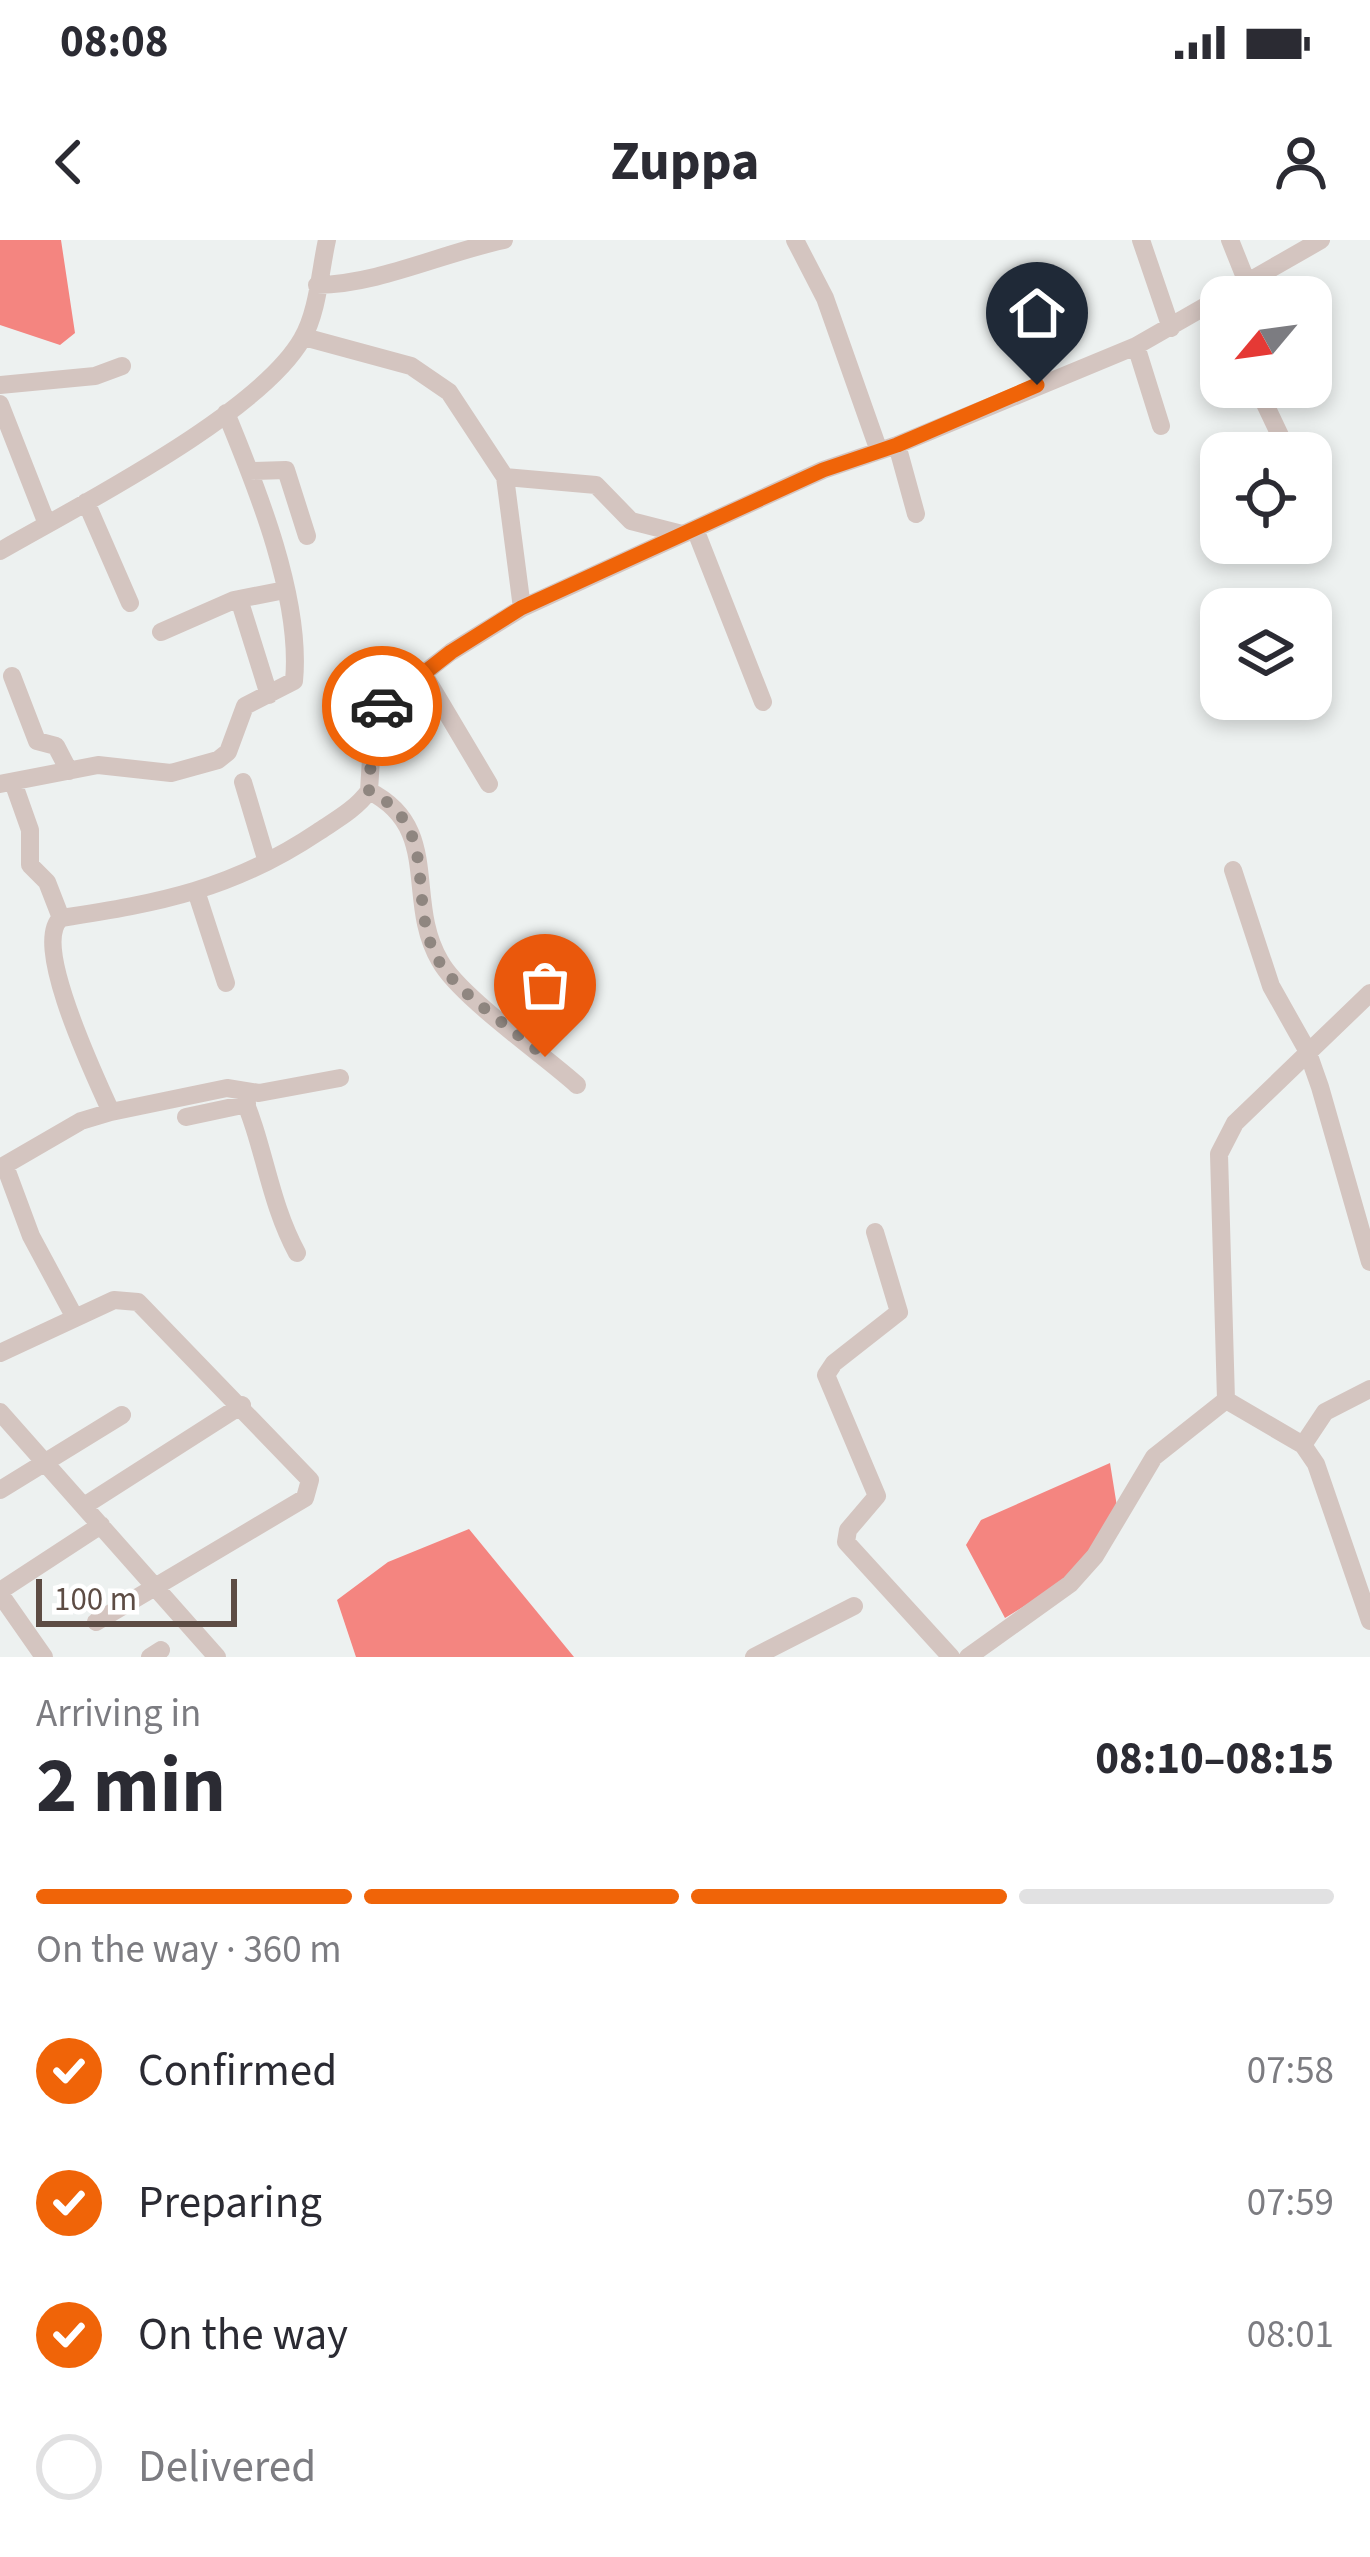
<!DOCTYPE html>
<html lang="en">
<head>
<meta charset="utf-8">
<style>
  body { margin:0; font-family:"Source Sans 3",sans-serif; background:#f2f2f3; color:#2b2b33; height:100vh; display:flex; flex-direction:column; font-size:45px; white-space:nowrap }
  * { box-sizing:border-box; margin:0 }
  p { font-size:39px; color:#7c7c81 }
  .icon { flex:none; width:66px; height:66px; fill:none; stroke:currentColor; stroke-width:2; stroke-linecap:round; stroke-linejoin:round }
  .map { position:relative; height:1417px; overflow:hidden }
  .sheet { display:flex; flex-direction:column; background:#fff; flex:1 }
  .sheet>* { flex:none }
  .needle { width:78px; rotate:241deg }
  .buttons { position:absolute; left:1200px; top:36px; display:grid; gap:24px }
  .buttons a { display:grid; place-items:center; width:132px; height:132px; border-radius:24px; background:#fff; box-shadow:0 6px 18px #0003; font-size:60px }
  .scale { position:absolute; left:36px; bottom:30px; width:201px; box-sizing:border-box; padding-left:12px; border:6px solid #5d4c44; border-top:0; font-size:33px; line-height:42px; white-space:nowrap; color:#5d4c44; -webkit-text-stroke:9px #fff; paint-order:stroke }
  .pin { position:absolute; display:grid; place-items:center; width:102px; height:102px; color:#fff; margin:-123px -51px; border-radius:50% 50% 50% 0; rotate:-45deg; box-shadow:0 0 12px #0007 }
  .pin .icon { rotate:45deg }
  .courier { position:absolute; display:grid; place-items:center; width:120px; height:120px; margin:-60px; border:9px solid #f06408; border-radius:50%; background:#fff; color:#222; box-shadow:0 3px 15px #0007 }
  .summary em { font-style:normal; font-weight:700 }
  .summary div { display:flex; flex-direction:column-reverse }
  .summary { display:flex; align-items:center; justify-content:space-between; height:204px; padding:0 36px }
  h1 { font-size:78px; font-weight:700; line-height:90px }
  .bar { display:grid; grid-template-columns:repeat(4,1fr); gap:18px 12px; align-content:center; height:144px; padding:0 36px }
  .bar i { height:15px; border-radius:9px; background:#e1e1e2 }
  .bar .selected { background:#f06408 }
  .bar p { grid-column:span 4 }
  ol { padding:0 36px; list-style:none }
  li { display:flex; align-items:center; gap:36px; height:132px }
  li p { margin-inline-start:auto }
  li .icon { padding:12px; border-radius:50%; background:#f06408; color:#fff; stroke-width:4 }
  li:last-child { color:#7c7c81 }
  li i { width:66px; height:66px; border:6px solid #e1e1e2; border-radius:50% }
  .status { display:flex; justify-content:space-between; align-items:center; height:84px; padding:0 60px; background:#fff; direction:ltr }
  .status svg { height:33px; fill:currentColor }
  header { display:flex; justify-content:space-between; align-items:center; height:156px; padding:0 36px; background:#fff; font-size:54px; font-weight:700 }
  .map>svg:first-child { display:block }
  .water { fill:#f48580 }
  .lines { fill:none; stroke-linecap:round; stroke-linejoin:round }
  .minor { stroke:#d4c5c0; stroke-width:18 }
  .done { stroke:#8f8680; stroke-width:12; stroke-dasharray:0 21.6 }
  .route { stroke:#f06408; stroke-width:15 }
</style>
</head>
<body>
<div class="status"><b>08:08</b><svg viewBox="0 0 49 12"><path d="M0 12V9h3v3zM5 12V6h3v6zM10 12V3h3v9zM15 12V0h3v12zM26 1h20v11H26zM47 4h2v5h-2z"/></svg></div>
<header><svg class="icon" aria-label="back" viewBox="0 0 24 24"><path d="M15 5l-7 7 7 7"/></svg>Zuppa<svg class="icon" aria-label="person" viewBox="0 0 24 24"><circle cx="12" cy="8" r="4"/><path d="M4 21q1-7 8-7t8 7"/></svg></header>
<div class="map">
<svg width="1370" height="1417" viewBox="0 0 1370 1417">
  <rect width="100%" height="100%" fill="#edf1f0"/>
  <path class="water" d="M0 0H61L75 93 60 105 0 85Z
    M1110 1223 1118 1273 1075 1335 1005 1378 966 1305 981 1280Z
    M469 1289 574 1417H356L337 1360 388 1322Z"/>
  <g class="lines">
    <path class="minor" d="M795 0 825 58 879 211
      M1141 0 1171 88
      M1230 0 1246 40
      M317 45C380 44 442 13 504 0
      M304 97 411 126 449 152 505 237 522 368
      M1136 106 1161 186
      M0 145 95 136 122 126
      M1257 147 1285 206 1278 213
      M0 164 47 284
      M897 205 916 274
      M250 231 286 230 307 296
      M505 237 596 245 631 281 682 294
      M86 262 130 363
      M695 289 763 462
      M0 311C78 266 259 174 302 99 318 72 320 31 327 0
      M239 359 269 455
      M161 392 234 360 285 350
      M423 433 489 544
      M12 436 37 501 56 506 69 531
      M13 542 30 590V625L47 642 61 678
      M243 542 267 622
      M0 544 98 525 171 533 218 520 228 512 245 466 294 441C302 359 257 248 226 173
      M369 551C443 588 404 660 440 721 459 756 544 815 577 845
      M1233 630 1271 746 1307 810 1320 847 1370 1022
      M197 654 226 743
      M240 850C265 905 268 959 297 1013
      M111 872 227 848 259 853 340 838
      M186 877 247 864
      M5 926 31 996 74 1076
      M0 928 81 881 111 872C96 838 31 704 61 678 160 663 233 649 318 592 336 580 356 569 369 551L373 486 385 463 451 412 522 368 823 230 897 205 1136 106 1321 0
      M875 992 899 1072 834 1123 826 1135 877 1256 848 1290 846 1302 951 1417
      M0 1113 114 1060 138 1062 310 1240 305 1258 96 1382
      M1226 1160 1219 914 1235 883 1370 753
      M1226 1160 1303 1205 1316 1224 1370 1381
      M0 1172 217 1417
      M1303 1205 1325 1172 1370 1149
      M0 1250 122 1175
      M84 1266 242 1165
      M0 1351 101 1285
      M0 1354 44 1417
      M150 1417 161 1410
      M754 1417 854 1366
      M968 1417 1070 1344 1095 1316 1154 1217 1226 1160"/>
  </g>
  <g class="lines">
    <path class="done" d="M382 466 373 486 369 551C445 588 403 663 440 723 460 755 516 791 545 817"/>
    <path class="route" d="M382 466 451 412 521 368 823 230 897 205 1037 145"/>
  </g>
</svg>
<div class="buttons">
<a><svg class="needle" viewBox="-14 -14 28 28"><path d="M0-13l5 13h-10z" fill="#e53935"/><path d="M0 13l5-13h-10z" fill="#7c7c81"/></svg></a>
<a><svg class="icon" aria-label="locate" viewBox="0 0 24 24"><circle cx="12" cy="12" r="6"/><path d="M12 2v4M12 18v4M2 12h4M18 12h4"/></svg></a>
<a><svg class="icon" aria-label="layers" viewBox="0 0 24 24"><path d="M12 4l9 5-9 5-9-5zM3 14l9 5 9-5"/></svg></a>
</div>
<div class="scale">100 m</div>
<div class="pin" style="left:545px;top:817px;background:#ea580c"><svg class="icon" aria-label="bag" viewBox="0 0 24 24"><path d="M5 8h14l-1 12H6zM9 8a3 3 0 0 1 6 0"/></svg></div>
<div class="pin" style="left:1037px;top:145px;background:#1f2937"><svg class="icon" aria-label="home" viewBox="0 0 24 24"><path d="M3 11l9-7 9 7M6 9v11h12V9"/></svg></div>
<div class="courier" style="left:382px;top:466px"><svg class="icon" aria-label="car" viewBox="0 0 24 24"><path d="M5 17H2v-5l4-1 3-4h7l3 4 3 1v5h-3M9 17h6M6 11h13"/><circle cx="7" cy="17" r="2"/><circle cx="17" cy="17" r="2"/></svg></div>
</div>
<section class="sheet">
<div class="summary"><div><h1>2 min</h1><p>Arriving in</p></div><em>08:10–08:15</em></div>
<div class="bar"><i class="selected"></i><i class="selected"></i><i class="selected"></i><i></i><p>On the way · 360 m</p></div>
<ol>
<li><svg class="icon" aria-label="check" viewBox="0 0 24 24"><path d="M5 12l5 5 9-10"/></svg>Confirmed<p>07:58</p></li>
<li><svg class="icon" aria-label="check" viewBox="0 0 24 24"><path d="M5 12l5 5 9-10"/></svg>Preparing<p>07:59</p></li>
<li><svg class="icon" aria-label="check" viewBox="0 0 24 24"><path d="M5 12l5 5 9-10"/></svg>On the way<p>08:01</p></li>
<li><i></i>Delivered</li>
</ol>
</section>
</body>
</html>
